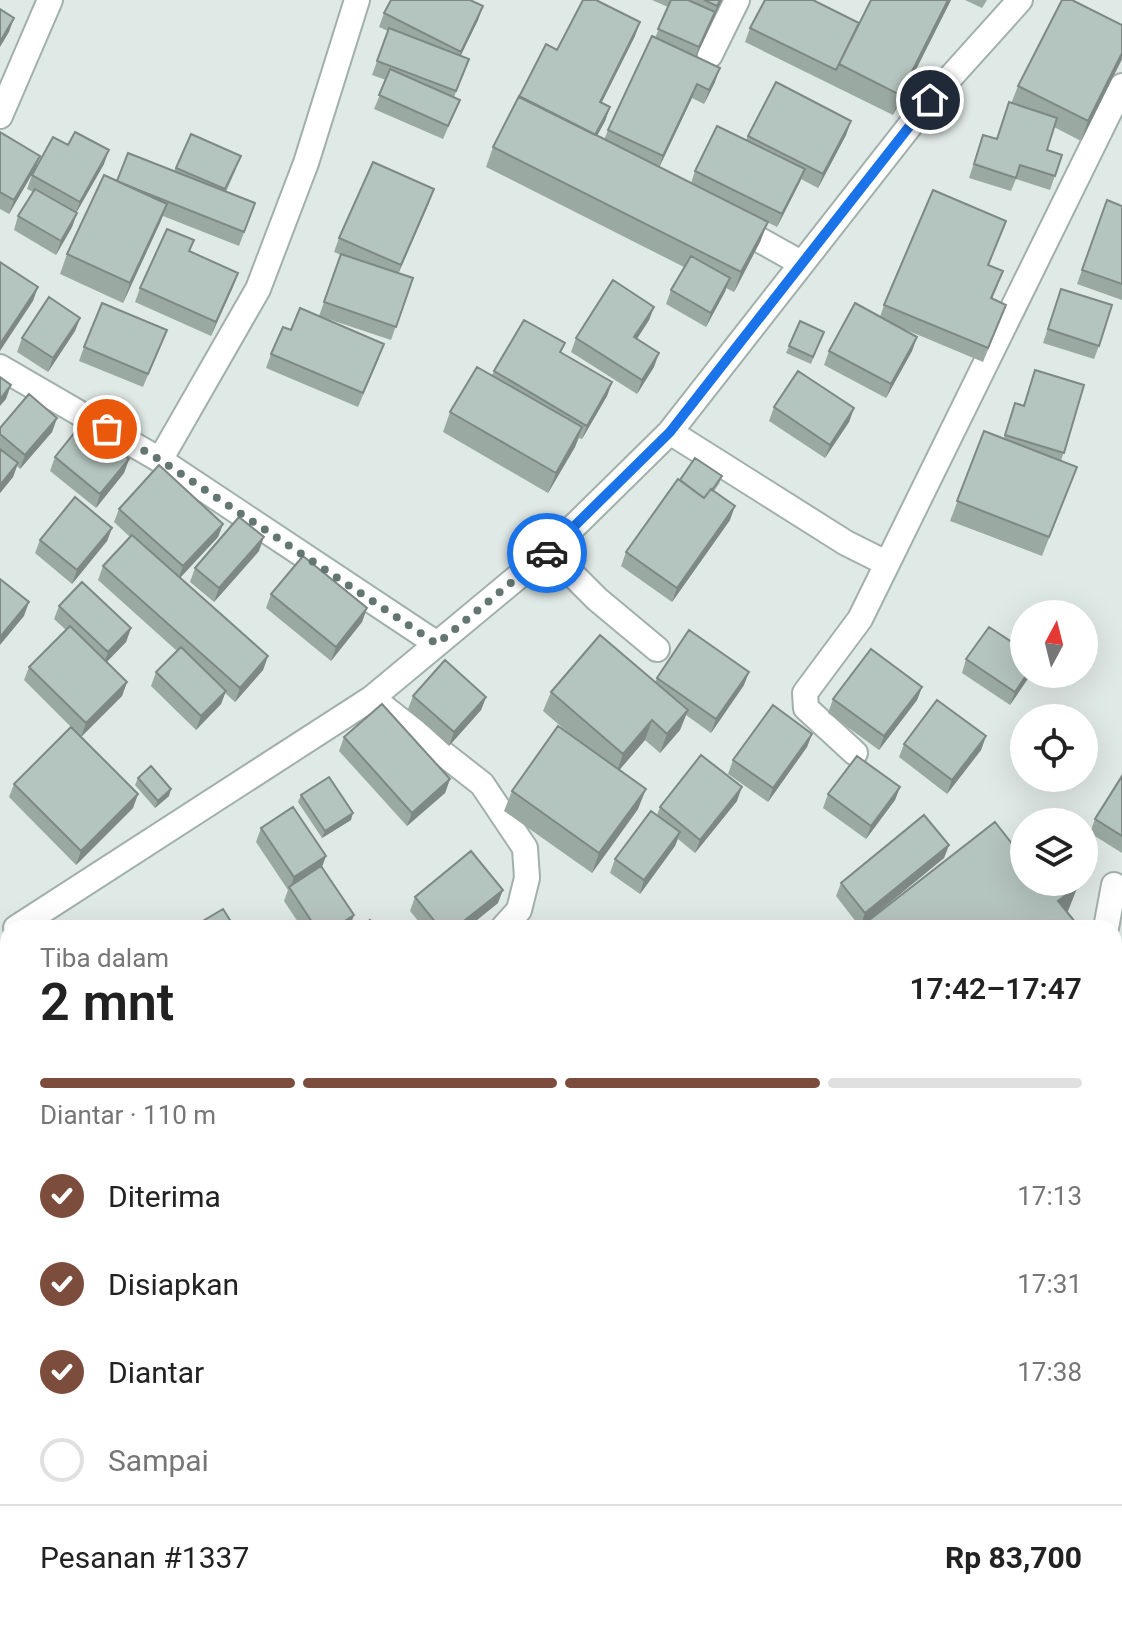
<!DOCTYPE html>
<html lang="id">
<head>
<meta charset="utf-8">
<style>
  body { margin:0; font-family:Roboto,sans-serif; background:#f6f6f6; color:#222; height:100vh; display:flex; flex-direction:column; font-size:30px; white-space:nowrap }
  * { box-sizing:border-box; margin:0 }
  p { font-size:26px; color:#767676 }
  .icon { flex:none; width:44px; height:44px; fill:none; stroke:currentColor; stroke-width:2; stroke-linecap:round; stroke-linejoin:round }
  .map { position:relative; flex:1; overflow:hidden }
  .side { position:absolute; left:0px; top:920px; width:1122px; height:706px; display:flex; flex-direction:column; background:#fff; border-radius:24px 24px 0 0; box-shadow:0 8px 32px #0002 }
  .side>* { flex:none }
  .needle { width:52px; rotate:7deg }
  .controls { position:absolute; left:1010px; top:600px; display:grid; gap:16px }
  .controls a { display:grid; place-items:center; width:88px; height:88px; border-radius:50%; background:#fff; box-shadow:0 8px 32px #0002; font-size:40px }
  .pin { position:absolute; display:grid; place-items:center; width:68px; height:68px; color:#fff; margin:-34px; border:4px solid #fff; border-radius:50%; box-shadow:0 2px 8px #0007 }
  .courier { position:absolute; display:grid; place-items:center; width:80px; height:80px; margin:-40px; border:6px solid #1a73e8; border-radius:50%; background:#fff; color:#222; box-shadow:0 2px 10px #0007 }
  .summary em { font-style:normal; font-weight:600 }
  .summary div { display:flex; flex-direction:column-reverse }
  .summary { display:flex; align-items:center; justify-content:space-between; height:136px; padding:0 40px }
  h1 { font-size:52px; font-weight:600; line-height:60px }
  .bar { display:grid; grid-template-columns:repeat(4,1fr); gap:12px 8px; align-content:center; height:96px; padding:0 40px }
  .bar i { height:10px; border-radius:6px; background:#e0e0e0 }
  .bar .active { background:#7c4d3c }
  .bar p { grid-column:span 4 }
  .line { display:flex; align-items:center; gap:20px; padding:0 40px; border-top:2px solid #e0e0e0 }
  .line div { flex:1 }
  ol { padding:0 40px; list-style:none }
  li { display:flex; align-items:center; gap:24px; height:88px }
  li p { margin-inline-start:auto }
  li .icon { padding:8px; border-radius:50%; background:#7c4d3c; color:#fff; stroke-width:4 }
  li:last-child { color:#767676 }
  li i { width:44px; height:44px; border:4px solid #e0e0e0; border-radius:50% }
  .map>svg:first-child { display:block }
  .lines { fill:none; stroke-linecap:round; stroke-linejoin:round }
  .minor-casing { stroke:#a2b0ac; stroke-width:28 }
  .highway-casing { stroke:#bcc3c2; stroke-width:28 }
  .minor { stroke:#fff; stroke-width:24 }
  .highway { stroke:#2f6258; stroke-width:24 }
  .wall { fill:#9ba9a3 }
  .shaded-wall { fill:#7e8985 }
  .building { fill:#b4c4be; stroke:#7e8985; stroke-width:2 }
  .done { stroke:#647671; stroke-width:8; stroke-dasharray:0 14.4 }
  .route { stroke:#1a73e8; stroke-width:10 }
</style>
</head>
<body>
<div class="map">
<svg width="1122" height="1625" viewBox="0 0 1122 1625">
  <rect width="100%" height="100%" fill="#dfe9e5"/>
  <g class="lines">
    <defs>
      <path id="minor" d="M710 55 737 0
        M0 116 50 0
        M733 225 801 263
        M0 367 160 460 437 644
        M670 432 846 543 886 563
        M160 460 258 289 306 163 357 0
        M549 551 597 599 657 649
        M372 698 482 784 525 848 527 878 519 910 503 928
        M855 753 806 708 805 693 860 619 1122 86
        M16 928 372 698 549 551 670 432 930 100 1020 0
        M1106 928 1114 885
        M1114 1165 1122 1178
        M1114 1469 1122 1480
        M424 1618 429 1625
        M612 1618 616 1625
        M920 1618 926 1625"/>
      <path id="highway" d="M1114 1580 1122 1575
        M1051 1625 1061 1618"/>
    </defs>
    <use href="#minor" class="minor-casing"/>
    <use href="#highway" class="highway-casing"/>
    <use href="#minor" class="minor"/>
    <use href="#highway" class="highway"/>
  </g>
  <path class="wall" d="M652 0H722L696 57 715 82 704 104 692 98 659 167 691 183 695 171 746 140 748 136 851 121 846 135 818 188 801 179 777 227 767 222 760 242 734 292 726 288 706 327 666 304 671 290 684 267 486 167 493 147 519 97 557 50 635 36 601 103 610 107 605 121 597 136 604 140 608 130 655 38 668 7Z
    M871 0H951L893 115 745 42 750 28 859 23Z
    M965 0H987L982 8Z
    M483 6 478 20 461 55 469 59 454 97 460 100 443 139 374 109 386 80 372 75 388 31 379 27 384 13Z
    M1122 59 1081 141 1054 127 1047 150 1062 155 1050 190 1016 179 1011 191 969 178 983 135 997 139 1018 86Z
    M0 132 35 169 9 214 0 209Z
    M191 134 236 169 226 192 255 203 239 246 163 216 123 303 60 274 67 254 117 181 174 171Z
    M104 164 76 213H77L72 227 56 255 14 230 18 216 33 192 27 189 32 175Z
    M1107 200 1122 206V300L1077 284Z
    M429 203 398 273 413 278 391 340 319 316 379 358 358 407 266 368 271 354 291 330 319 316 341 255 334 252 339 238Z
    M1006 221 989 265 998 285 992 299 1001 318 983 362 897 326 917 337 912 351 886 398 824 365 829 351 880 317 884 305Z
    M190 251 238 273 211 336 135 302 140 288Z
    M1056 303 1099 346 1094 359 1043 343Z
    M654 307 649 320 637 339 654 367 637 394 571 352 576 338Z
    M80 318 75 331 48 372 17 352 22 338Z
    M800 321 824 332 811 364 786 353Z
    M167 330 143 387 79 361 84 347Z
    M565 343 561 353 612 382 607 396 582 439 579 438 575 447 548 493 443 432 450 412 492 375 494 371Z
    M1035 370 1084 385 1061 461 1069 487 1042 556 950 521 984 431 1004 438 1015 403 1023 406Z
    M774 407 854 408 849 422 825 458 769 421Z
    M57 418 52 432 20 469 17 466 13 477 0 493V428Z
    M55 457 129 459 124 473 96 508 50 471Z
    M722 476 719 484 714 491 730 520 672 602 621 566 626 552 680 480Z
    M119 509 223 524 218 537 180 578 268 656 263 670 235 702 225 693 221 704 196 730 151 686 156 672 177 651 98 580 103 566 130 537 114 522Z
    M112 528 107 541 72 584 35 553 40 540Z
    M259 551 214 602 190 582 195 568Z
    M271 594 367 608 362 622 331 661 266 608Z
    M59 606 131 628 126 642 106 662 127 682 122 696 81 737 24 680 29 667 66 630 54 619Z
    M966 659 1024 674H1031L1010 705 962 673Z
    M657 678 744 685 711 733 686 715 680 730 660 753 645 740 619 770 638 809 592 873 504 811 512 791 572 736 543 711 551 692 655 682Z
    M922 687 917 700 879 750 828 713 833 699Z
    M413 696 486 697 481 710 449 746 408 709Z
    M812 734 807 747 768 802 728 774 733 760Z
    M986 736 981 750 947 794 899 757 904 744Z
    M344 737 450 779 445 793 407 826 339 751Z
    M1122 776V853L1090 833 1095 819Z
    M138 778 169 796 155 808 135 785Z
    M14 784 138 794 133 808 76 865 9 797Z
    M900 787 895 800 866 839 823 808 828 794Z
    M301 795 351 820 322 838 298 802Z
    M737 801 695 853 678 839 675 846 640 894 610 873 615 859 657 815 660 807Z
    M261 828 354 915 349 928H302L284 901 288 890 256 842Z
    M949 845 944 858 860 927 836 896 841 883Z
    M415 897 498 903 467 928H424L410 911Z
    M8 968V1070L5 1080 0 1082V973Z
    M8 1302V1362L0 1352V1308Z
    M0 1403 8 1408V1495L0 1488Z
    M8 1500V1557L0 1546V1516Z
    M52 1618H144L149 1625H57Z"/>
  <path class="shaded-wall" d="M720 0H722L694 61 699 47Z
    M948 0H951L893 115 900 95Z
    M483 6 478 20 456 65 461 52Z
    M14 18 9 32 0 47V42Z
    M640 22 635 36 595 116 600 102Z
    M1122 53V59L1081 141 1088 121Z
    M720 68 715 82 704 104 709 90Z
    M697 84 692 98 658 170 663 156Z
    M610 107 605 121 587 154 592 141Z
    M851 121 846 135 818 188 823 174Z
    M109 150 104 164 75 215 80 202Z
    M40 156 35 169 9 214 14 200Z
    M805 169 800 182 777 227 782 214Z
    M434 189 429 203 396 279 401 265Z
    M167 204 160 223 123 303 130 283Z
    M77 213 72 227 56 255 61 241Z
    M768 222 760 242 734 292 741 272Z
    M238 273 233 287 211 336 216 322Z
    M730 278 725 292 706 327 711 313Z
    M38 287 33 301 0 351V344Z
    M654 307 649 320 629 351 634 337Z
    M80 318 75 331 48 372 53 358Z
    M917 337 912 351 886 398 891 384Z
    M659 353 654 367 637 394 642 380Z
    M612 382 607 396 582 439 587 426Z
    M11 385 6 399 0 406V399Z
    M854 408 849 422 825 458 830 445Z
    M57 418 52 432 20 469 25 455Z
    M582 427 575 447 548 493 556 473Z
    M129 459 124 473 96 508 100 494Z
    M18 463 13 477 0 493V485Z
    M735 506 730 520 672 602 677 588Z
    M223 524 218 537 178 580 183 566Z
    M112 528 107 541 72 584 77 570Z
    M264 537 259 551 214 602 219 588Z
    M29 602 24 616 0 645V637Z
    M367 608 362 622 331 661 336 647Z
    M131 628 126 642 103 666 108 652Z
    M268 656 263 670 235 702 240 688Z
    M749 672 744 685 711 733 716 719Z
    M1027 674H1031L1010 705 1015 692Z
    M127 682 122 696 81 737 86 723Z
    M922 687 917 700 879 750 884 736Z
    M226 691 221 704 196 730 201 716Z
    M486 697 481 710 449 746 454 732Z
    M688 710 680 730 660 753 667 734Z
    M652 720 645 740 616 774 623 754Z
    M812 734 807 747 768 802 773 788Z
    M986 736 981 750 947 794 952 780Z
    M450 779 445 793 407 826 412 813Z
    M742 787 737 801 695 853 700 840Z
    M900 787 895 800 866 839 871 826Z
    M171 789 169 796 155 808 158 801Z
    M646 789 638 809 592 873 599 853Z
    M138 794 133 808 76 865 81 851Z
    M353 813 351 820 322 838 325 831Z
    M680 832 675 846 640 894 644 880Z
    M949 845 944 858 860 927 865 913Z
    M326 856 321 870 290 888 294 877Z
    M1078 886 1068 911 1049 926 1058 901Z
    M503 890 498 903 467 928H455Z
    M354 915 349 928H334Z
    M8 1067 5 1080 0 1082V1071Z"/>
  <path class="building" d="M391 0H470L483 6 461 52 384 13Z
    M583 0H596L640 22 600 102 610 107 595 135 519 97 546 44 557 50Z
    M671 0H688L715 12 699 47 658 29Z
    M704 0H720L717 6Z
    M765 0H813L859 23 836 70 750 28Z
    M871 0H948L900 95 839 64Z
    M1062 0H1072L1122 25V53L1088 121 1018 86Z
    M0 9 14 18 0 42Z
    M389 28 469 59 456 91 377 61Z
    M652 36 720 68 709 90 697 84 663 156 608 130Z
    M390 69 460 100 448 126 379 95Z
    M776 82 851 121 823 174 748 136Z
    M519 96 768 222 741 272 493 147Z
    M1009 102 1057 118 1047 150 1062 155 1055 176 1020 165 1016 178 974 164 983 135 997 139Z
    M717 126 805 169 782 214 695 171Z
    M0 132 40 156 14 200 0 192Z
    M75 132 109 150 80 202 32 175 53 137 68 145Z
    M191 134 241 156 225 189 176 168Z
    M128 153 255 203 244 232 141 191 117 181Z
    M373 162 434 189 401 265 339 238Z
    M104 175 167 204 130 283 67 254Z
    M35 189 77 213 61 241 18 216Z
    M933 190 1006 221 988 265 1003 271 991 298 1006 305 988 348 884 305Z
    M1107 200 1122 206V284L1082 270Z
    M167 229 194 240 189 251 238 273 216 322 140 288Z
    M341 254 413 278 396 327 324 302Z
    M691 256 730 278 711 313 671 290Z
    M0 262 38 287 0 344Z
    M613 280 654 307 634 337 659 353 642 380 576 338Z
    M1061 289 1112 305 1099 346 1048 329Z
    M49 297 80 318 53 358 22 338Z
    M102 303 167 330 148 374 84 347Z
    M855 303 917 337 891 384 829 351Z
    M300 308 384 344 363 393 271 354 283 327 291 330Z
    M524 320 565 343 560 352 612 382 587 426 494 371Z
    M800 321 824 332 813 357 789 346Z
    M477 367 582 427 556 473 450 412Z
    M1035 370 1084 385 1064 453 1005 435 1015 403 1024 406Z
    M798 371 854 408 830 445 774 407Z
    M0 377 11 385 0 399Z
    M29 394 57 418 25 455 0 434V428Z
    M83 422 129 459 100 494 55 457Z
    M984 431 1077 467 1049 537 957 501Z
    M0 449 18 463 0 485Z
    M695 458 722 476 712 490 711 489 704 498 680 480Z
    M159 465 223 524 183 566 119 509Z
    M678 479 704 498 711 489 735 506 677 588 626 552Z
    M75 497 112 528 77 570 40 540Z
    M239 517 264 537 219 588 195 568Z
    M132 535 268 656 240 688 103 566Z
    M303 556 367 608 336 647 271 594Z
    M0 579 29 602 0 637Z
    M82 582 131 628 108 652 59 606Z
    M70 626 127 682 86 723 29 667Z
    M989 627 1024 650V674H1027L1015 692 966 659Z
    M689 630 749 672 716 719 657 678Z
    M600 635 688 710 667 734 652 720 623 754 551 692Z
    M181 647 226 691 201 716 156 672Z
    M871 649 922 687 884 736 833 699Z
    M445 660 486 697 454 732 413 696Z
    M937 700 986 736 952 780 904 744Z
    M382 704 450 779 412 813 344 737Z
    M773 705 812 734 773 788 733 760Z
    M558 726 646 789 599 853 512 791Z
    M71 727 138 794 81 851 14 784Z
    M701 755 742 787 700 840 660 807Z
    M857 756 900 787 871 826 828 794Z
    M151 766 171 789 158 801 138 778Z
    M1122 776V836L1095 819Z
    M329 777 353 813 325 831 301 795Z
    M293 807 326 856 294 877 261 828Z
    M651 811 680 832 644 880 615 859Z
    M924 815 949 845 865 913 841 883Z
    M995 822 1024 859V882H1074L1078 886 1058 901 1080 928H859Z
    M471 851 503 890 455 928H440L415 897Z
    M321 866 354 915 334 928H316L289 887Z
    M223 909 235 928H191Z
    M370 920 377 928H360Z
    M8 968V1046L0 1033V973Z
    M0 1048 8 1063V1067L0 1071Z
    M8 1302V1342L0 1332V1308Z
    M1 1402 8 1408V1477L0 1471V1403Z
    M8 1500V1527L0 1516V1505Z
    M74 1618H144L149 1625H79Z"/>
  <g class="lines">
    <path class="done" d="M107 429 160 460 437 644 547 553"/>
    <path class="route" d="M547 553 670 432 930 100"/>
  </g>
</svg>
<div class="controls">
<a><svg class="needle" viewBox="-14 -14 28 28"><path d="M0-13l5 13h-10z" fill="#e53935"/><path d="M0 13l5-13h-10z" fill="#767676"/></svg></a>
<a><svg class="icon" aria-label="locate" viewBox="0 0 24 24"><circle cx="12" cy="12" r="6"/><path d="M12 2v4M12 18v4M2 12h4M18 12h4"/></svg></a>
<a><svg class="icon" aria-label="layers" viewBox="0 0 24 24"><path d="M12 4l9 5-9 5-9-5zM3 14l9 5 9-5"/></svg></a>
</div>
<div class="pin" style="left:107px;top:429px;background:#ea580c"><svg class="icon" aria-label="bag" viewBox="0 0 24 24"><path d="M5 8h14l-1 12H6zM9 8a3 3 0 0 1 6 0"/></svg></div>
<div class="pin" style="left:930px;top:100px;background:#1f2937"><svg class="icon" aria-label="home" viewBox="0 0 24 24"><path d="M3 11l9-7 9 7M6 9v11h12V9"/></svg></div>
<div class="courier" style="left:547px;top:553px"><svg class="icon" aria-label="car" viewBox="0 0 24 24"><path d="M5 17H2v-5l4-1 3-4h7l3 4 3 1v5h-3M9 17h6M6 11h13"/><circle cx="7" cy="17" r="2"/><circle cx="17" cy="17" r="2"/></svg></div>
<section class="side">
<div class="summary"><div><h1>2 mnt</h1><p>Tiba dalam</p></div><em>17:42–17:47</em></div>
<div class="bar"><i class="active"></i><i class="active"></i><i class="active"></i><i></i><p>Diantar · 110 m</p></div>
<ol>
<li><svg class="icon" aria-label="check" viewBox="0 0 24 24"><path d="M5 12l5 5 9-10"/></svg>Diterima<p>17:13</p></li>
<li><svg class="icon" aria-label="check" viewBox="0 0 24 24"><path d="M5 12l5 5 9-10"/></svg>Disiapkan<p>17:31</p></li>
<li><svg class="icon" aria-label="check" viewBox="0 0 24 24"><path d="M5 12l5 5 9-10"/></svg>Diantar<p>17:38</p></li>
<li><i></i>Sampai</li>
</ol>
<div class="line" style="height:104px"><div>Pesanan #1337</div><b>Rp 83,700</b></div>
</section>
</div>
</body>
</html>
